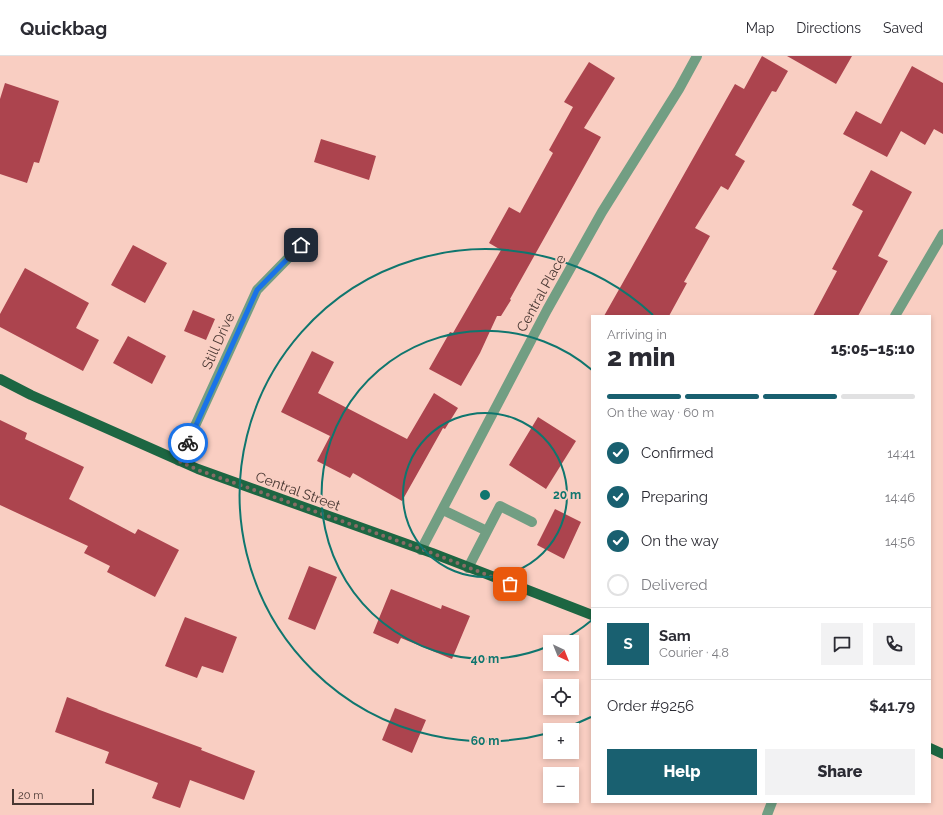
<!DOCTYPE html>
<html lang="en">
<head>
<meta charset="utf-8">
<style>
  body { margin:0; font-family:Raleway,sans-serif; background:#f2f2f3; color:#2b2b33; height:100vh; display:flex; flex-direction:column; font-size:15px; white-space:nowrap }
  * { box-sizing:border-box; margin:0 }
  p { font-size:13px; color:#7c7c81 }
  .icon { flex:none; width:22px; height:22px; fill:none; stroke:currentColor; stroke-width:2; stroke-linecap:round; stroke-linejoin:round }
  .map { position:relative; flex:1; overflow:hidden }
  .drawer { position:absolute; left:591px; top:259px; width:340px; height:488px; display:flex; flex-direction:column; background:#fff; border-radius:0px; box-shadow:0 2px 6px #0003 }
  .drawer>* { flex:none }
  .needle { width:26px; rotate:137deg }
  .fabs { position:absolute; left:543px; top:579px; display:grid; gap:8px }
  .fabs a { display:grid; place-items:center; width:36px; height:36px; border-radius:0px; background:#fff; box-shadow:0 2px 6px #0003; font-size:20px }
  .scale { position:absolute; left:12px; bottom:10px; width:82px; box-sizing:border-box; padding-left:4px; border:2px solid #493833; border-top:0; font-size:11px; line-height:14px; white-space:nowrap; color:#493833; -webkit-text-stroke:3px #f9cec2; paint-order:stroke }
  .pin { position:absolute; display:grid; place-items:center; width:34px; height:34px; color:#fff; margin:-17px; border-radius:8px; box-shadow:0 2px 6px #0006 }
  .courier { position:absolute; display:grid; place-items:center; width:40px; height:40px; margin:-20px; border:3px solid #1a73e8; border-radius:50%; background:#fff; color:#222; box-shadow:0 1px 5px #0007 }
  .summary em { font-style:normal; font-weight:800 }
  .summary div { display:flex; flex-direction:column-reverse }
  .summary { display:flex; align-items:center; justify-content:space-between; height:68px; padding:0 16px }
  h1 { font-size:26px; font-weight:800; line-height:30px }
  .bar { display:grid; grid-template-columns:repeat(4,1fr); gap:6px 4px; align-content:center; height:48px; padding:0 16px }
  .bar i { height:5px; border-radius:3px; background:#e1e1e2 }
  .bar .selected { background:#196070 }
  .bar p { grid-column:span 4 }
  .line { display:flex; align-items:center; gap:10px; padding:0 16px; border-top:1px solid #e1e1e2 }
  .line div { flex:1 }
  .round { display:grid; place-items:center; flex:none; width:42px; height:42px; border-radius:0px; background:#f2f2f3 }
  ol { padding:0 16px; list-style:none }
  li { display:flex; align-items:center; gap:12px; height:44px }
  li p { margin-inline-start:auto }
  li .icon { padding:4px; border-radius:50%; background:#196070; color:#fff; stroke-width:4 }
  li:last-child { color:#7c7c81 }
  li i { width:22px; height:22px; border:2px solid #e1e1e2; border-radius:50% }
  .button { display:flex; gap:8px; margin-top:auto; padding:8px 16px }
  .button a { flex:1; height:46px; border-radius:0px; background:#196070; color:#fff; font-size:16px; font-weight:800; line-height:46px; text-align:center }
  .button a+a { background:#f2f2f3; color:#2b2b33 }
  header { display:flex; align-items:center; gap:24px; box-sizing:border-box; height:56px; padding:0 20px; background:#fff; border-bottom:1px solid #e1e1e2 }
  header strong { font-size:19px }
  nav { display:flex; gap:22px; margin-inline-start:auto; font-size:14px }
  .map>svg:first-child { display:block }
  .building { fill:#ac444e }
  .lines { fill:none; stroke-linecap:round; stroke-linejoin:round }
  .minor { stroke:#729e83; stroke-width:10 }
  .major { stroke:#1d6642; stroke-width:10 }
  .done { stroke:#876c65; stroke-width:4; stroke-dasharray:0 7.2 }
  .route { stroke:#1a73e8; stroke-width:5 }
  .ring { fill:none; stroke:#0f766e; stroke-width:2 }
  .labels { text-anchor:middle; stroke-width:4; stroke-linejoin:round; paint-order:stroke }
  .street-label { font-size:14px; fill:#493833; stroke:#f9cec2 }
  .centre { fill:#0f766e; stroke:#f9cec2; stroke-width:2 }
  .ring-label { font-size:12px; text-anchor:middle; font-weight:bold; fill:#0f766e; stroke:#f9cec2; stroke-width:4; stroke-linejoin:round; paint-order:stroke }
</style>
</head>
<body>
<header>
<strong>Quickbag</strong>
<nav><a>Map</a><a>Directions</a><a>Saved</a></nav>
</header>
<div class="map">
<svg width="943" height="759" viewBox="0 0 943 759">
  <rect width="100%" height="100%" fill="#f9cec2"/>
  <path class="building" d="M762 0 788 15 776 36 772 35 735 99 745 105 728 134 721 130 695 172 710 180 684 226 687 227 669 260H604L735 28 744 33Z
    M787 0H852L836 28Z
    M589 6 615 22 584 72 601 81 510 243 511 244 501 260H497L480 297 461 330 429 313 450 276 453 277 501 194 489 187 509 151 520 157 553 97 549 94 573 51 564 46Z
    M912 10 943 27V78L934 73 925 89 901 75 887 101 843 78 856 55 881 68Z
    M5 27 59 45 39 107 34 106 27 127 0 118V43Z
    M321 83 376 100 369 124 314 106Z
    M871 114 912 136 878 200 888 205 858 260H813L837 215 832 213 863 155 852 149Z
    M133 189 167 207 145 247 111 229Z
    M25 212 89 247 76 272 99 284 83 315 0 271V258Z
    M193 254 215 263 206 284 184 275Z
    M128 280 166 300 152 328 113 307Z
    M312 295 334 306 318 337 407 383 434 337 458 352 445 373 443 372 402 445 353 417 350 422 317 405 330 380 281 356Z
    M538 361 576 385 546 433 509 409Z
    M0 364 27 377 25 383 84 411 69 443 135 478 138 473 179 494 155 541 107 516 110 510 84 497 88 490 0 449Z
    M555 453 581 466 564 503 537 489Z
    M309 510 337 521 315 574 288 563Z
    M391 533 441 553 442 549 470 560 452 603 401 582 398 588 373 577Z
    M185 561 237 581 223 617 202 610 197 622 165 610Z
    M67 641 98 653H97L202 692 201 694 255 715 244 744 190 724 180 752 152 742 158 727 105 707 109 696 55 676Z
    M395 652 426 664 412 697 382 684Z"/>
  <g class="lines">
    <path class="minor" d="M895 260 943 178
      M179 405 257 234 301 189
      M443 454 487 475
      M421 494 547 254 602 156 679 33 697 0
      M468 512 500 450 532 466
      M767 759 772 746"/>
    <path class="major" d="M0 323 31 339 198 413 432 497 592 559
      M930 692 943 698"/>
  </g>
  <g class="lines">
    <path class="done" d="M188 387 179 405 198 414 432 497 510 528"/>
    <path class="route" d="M188 387 257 234 301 189"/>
  </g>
  <g class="ring">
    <circle cx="485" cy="439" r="82"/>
    <path d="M592 564A164 164 0 0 1 558 586M549 590A164 164 0 1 1 592 314"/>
    <path d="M591 661A246 246 0 0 1 559 674M549 677A246 246 0 1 1 653 259"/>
  </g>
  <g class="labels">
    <g class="street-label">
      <text transform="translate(541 237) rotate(-61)" y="5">Central Place</text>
      <text transform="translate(218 285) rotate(-66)" y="5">Still Drive</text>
      <text transform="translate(298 435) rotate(20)" y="5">Central Street</text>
    </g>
  </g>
  <circle cx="485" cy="439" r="6" class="centre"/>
  <g class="ring-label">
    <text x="567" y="443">20 m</text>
    <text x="485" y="607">40 m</text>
    <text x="485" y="689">60 m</text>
  </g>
</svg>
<div class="fabs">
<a><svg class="needle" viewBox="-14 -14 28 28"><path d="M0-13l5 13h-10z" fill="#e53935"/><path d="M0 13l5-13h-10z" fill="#7c7c81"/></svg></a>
<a><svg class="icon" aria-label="locate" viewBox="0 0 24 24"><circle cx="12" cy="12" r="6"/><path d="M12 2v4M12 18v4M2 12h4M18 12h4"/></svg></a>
<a>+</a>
<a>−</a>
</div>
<div class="scale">20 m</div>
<div class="pin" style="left:510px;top:528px;background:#ea580c"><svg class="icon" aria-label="bag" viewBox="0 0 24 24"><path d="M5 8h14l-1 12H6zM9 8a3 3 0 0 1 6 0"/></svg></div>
<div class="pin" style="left:301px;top:189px;background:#1f2937"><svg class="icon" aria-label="home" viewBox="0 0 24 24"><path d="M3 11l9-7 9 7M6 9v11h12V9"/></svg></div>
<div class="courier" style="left:188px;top:387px"><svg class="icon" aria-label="bike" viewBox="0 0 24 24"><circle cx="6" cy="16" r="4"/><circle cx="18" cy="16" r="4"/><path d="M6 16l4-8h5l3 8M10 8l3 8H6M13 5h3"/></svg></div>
<section class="drawer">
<div class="summary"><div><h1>2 min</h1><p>Arriving in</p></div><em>15:05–15:10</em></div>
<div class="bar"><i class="selected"></i><i class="selected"></i><i class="selected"></i><i></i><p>On the way · 60 m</p></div>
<ol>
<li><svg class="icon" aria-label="check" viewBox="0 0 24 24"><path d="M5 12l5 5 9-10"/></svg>Confirmed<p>14:41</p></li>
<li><svg class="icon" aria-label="check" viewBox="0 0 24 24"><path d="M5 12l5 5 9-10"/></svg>Preparing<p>14:46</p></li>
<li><svg class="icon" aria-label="check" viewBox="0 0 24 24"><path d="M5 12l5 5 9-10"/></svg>On the way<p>14:56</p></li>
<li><i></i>Delivered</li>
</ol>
<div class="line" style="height:72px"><b class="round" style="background:#196070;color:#fff">S</b><div><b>Sam</b><p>Courier · 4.8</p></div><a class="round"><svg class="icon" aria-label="chat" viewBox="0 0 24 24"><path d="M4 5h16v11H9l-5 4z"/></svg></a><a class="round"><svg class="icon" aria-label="phone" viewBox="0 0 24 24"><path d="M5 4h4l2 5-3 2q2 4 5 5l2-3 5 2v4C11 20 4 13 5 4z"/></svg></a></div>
<div class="line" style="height:52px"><div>Order #9256</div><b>$41.79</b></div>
<div class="button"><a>Help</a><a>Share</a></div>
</section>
</div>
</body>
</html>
